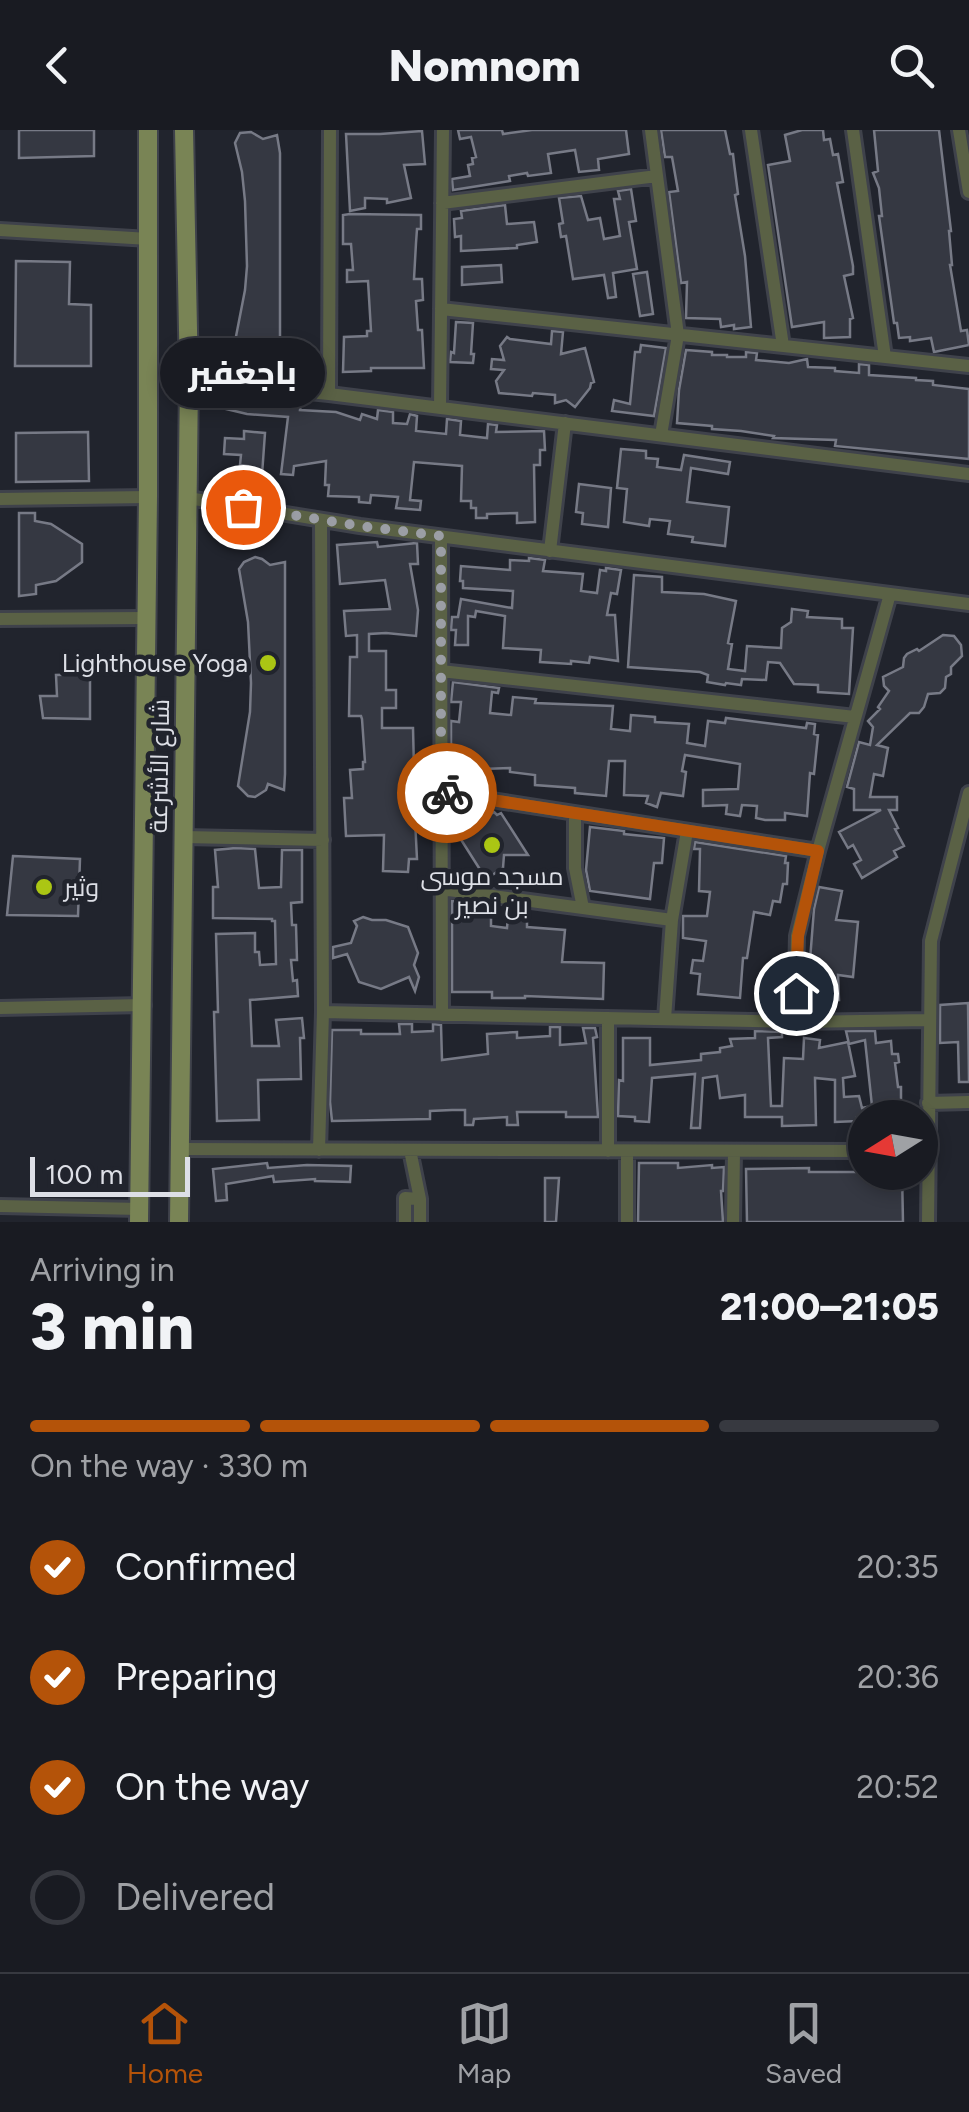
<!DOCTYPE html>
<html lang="en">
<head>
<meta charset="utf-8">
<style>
  body { margin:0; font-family:Figtree,Cairo,sans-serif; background:#26282f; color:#f1f3f6; height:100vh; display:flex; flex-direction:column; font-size:38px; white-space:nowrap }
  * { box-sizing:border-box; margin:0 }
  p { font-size:32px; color:#9fa1a5 }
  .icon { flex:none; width:55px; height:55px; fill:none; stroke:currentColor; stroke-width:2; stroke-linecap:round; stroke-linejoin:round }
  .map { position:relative; height:1092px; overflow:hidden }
  .sheet { display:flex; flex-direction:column; background:#191b22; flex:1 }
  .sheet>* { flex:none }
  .needle { width:65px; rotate:259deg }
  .tools { position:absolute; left:848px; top:970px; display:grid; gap:20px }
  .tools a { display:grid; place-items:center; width:90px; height:90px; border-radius:50%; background:#191b22; box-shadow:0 5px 15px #0003,0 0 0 2px #373940; font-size:50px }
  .scale { position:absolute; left:30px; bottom:25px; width:160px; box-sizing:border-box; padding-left:10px; border:5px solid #dddfe6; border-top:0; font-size:28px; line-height:35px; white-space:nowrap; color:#dddfe6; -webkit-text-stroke:8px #21242d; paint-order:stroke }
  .pin { position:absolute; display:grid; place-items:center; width:85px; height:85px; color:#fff; margin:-42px; border:5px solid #fff; border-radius:50%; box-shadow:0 2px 10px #0007 }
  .courier { position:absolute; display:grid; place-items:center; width:100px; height:100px; margin:-50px; border:8px solid #b45309; border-radius:50%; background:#fff; color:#222; box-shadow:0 2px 12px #0007 }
  .bubble { position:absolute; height:70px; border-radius:35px; background:#191b22; box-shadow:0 5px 15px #0003,0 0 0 2px #373940; font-size:32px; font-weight:800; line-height:70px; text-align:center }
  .summary em { font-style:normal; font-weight:800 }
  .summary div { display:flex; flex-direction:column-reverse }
  .summary { display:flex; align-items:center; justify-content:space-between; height:170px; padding:0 30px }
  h1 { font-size:65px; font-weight:800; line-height:75px }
  .bar { display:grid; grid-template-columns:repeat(4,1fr); gap:15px 10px; align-content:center; height:120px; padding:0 30px }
  .bar i { height:12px; border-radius:8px; background:#373940 }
  .bar .selected { background:#b45309 }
  .bar p { grid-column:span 4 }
  ol { padding:0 30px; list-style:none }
  li { display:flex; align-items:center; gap:30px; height:110px }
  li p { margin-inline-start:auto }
  li .icon { padding:10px; border-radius:50%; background:#b45309; color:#fff; stroke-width:4 }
  li:last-child { color:#9fa1a5 }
  li i { width:55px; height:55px; border:5px solid #373940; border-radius:50% }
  header { display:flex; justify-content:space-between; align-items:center; height:130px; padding:0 30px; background:#191b22; font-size:45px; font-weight:800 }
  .tabs { display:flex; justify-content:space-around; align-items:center; height:140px; border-top:2px solid #373940; background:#191b22; font-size:28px; color:#9fa1a5 }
  .tabs a { display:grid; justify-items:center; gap:5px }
  .tabs .selected { color:#b45309 }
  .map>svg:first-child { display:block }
  .building { fill:#353842; stroke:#777a86; stroke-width:2.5 }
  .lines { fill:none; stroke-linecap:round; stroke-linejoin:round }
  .street-casing { stroke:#3f424b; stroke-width:18 }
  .secondary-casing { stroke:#3f424b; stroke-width:22 }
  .street { stroke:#5a6145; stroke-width:12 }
  .secondary { stroke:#798455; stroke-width:18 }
  .done { stroke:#9b9ea5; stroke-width:10; stroke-dasharray:0 18 }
  .route { stroke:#b45309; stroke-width:12 }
  .poi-dot { fill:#abc614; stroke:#21242d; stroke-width:4 }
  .labels { text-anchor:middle; stroke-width:9; stroke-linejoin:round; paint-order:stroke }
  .poi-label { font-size:25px; fill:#dddfe6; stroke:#21242d; text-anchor:end }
  .street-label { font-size:25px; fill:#dddfe6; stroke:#21242d }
</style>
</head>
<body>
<header><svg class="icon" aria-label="back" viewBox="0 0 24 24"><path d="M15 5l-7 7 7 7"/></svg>Nomnom<svg class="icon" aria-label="search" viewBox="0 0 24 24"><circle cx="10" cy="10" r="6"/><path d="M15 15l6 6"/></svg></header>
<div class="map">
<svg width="969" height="1092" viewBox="0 0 969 1092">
  <rect width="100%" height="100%" fill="#21242d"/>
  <path class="building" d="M19 0H94V26L19 28Z
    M458 0H502L503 4 532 0H626L629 24 598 29 599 40 579 42 575 20 548 24 551 43 528 46 527 43 509 46 510 51 453 60 452 49 470 46 468 35 473 34 472 28 476 27 471 7 460 9Z
    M661 0H725L730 24H733L734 33 738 64 735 65 745 126 751 197 734 199V195L721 197 720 189 686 188 687 152 681 153 669 62 678 61 672 27H665Z
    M802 0H823L824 10 830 9 833 25 838 24 843 52 837 53 853 136V144L844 146 853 188 850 189V207L824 208V192L792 197 768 35 790 31 785 5Z
    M874 0H939L951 101H949L952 135H950L961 201 967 200 969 215 934 222 931 208 910 211V207L899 208 897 193H894L879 86H882L879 58 873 43 878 41Z
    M422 1 425 34 404 35 411 68 387 73V69L365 68V78L350 81 346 4H380Z
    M251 2 263 9 277 5 280 23V232L265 228 256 241 237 239 232 227 245 160 247 136 245 71 242 42 235 13 240 3Z
    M631 59 636 91 629 92 637 139 613 143 616 167 608 168 604 145 573 149 566 106 561 107 559 94 563 93 559 68 581 66 588 90 600 88 604 109 620 106 614 69H620L618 61Z
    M505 75 507 94 534 92 537 112 517 115V118L461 121V106L455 107 454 89 462 88 461 81Z
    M350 84 421 85V99H417L416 113 414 149H422L423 170 416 171 418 200H422L424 238H371V241L343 242 344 207 367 206V201H371L368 151 347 152V140H353L351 114H343V85Z
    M16 131 70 132 69 174 91 175V236H15Z
    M501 135 502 152 462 155V137Z
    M647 142 653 184 640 186 633 144Z
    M456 192 473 193 471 224H474L473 233 450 232 451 222 454 223Z
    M552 201 563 202 561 224 585 218 594 252 591 253 590 258 575 277 566 270 555 273V265L533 263 532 266 499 263 496 251 504 240 491 239 492 229 504 230 500 216 507 207 510 209 551 214Z
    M641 215 666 218 654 286 612 281 614 270 630 274 635 222H640Z
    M686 220 712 222V225H727V227H746V222L757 223 756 230 789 233 807 229 808 237 835 238V241L859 243V234L869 235V245L916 248V250L933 251V255L969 259V329L835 316 836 310 773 308 774 306 741 301 712 299V296L677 293 679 260Z
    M224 264 243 265V268L301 273 300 280 336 282 360 290 362 284 377 289 378 280 393 282V293L407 294 410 284 417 286 416 301 446 304 447 289 461 291 460 305 487 308 488 294 497 295 496 302 544 301 545 320H540V335H534L535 392 517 393V383L487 384V388H476V378H471V371H461L462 336 414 332 410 370 421 371 420 380 396 378 398 367 371 365 370 373 359 372V367L328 366 329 355H325L326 331 294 336 293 345 281 344 288 287 247 284 222 278Z
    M244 301 265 303 262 345 266 344 267 356 250 358 248 336 240 335 241 325 224 324 225 308 244 309Z
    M88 302 89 351 16 352V303Z
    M621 319 646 321V328L658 329 657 337 681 340 684 325 730 332 728 344 691 338 687 372 729 377 725 416 692 412 693 407 668 404 670 391 650 389 649 396 624 392 627 359 617 358Z
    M579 354 611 358 608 397 582 394 583 383 576 382Z
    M19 383H35V391L51 394 82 414V432L56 451 36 455V464L19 466Z
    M377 412 378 417 417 413 418 434H410L418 480 416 506 386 503 369 504V521H386V560H396V578H382V598H413L414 639 423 637 428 667 414 669 417 729H409L408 742 383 741 384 705 346 706 344 668H352L350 640 363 639V632H365L362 589 361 586H349L350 527H357V505L346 506 344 481 390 479 385 450 340 454 337 415Z
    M255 427 262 429 270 435 285 432V644L284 660 268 654 266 660 255 667 248 666 238 656 250 582 251 553 248 492 239 439 244 432Z
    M529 428 545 430 543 441 583 444 581 461 597 463 600 440 606 441V438L621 440 617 464 611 463 607 485H615L618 531 590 527 589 533 571 531V534L540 532 541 520 503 518 505 486 476 481 475 487 468 486V515H455L456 500H451L452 487H458L461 469 512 478 513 461 463 458V451H460L461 436 510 440V430L529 431Z
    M634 445 662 447V462L704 464 736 471 728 513 732 514 728 539 745 541 747 516 781 518 782 498 791 492 792 479 808 481 807 487 842 489V498H853L849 564 818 562V555L794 554 780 533 768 532 766 550 742 549 741 555 726 553 725 555 707 552 708 545 700 542 628 537Z
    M943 505 954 506 961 515 962 526 951 537V544L946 547 945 558 940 563 928 564 924 577 919 583H910L877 615 888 618 883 646 874 644 870 667H897V680H889L898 698 895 699 904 716 894 721 897 727 862 748 854 734 861 730 853 715 848 718 839 702 881 680H854V659L847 657 859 612 870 615 873 597 868 591 880 579 878 577 889 561 884 556 883 547 903 537 904 528 907 524 917 519 919 521Z
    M90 544V589L43 588 40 566H57L56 545Z
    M453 552 499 558 498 563 492 562 490 583 511 585 513 567 536 569 535 573 613 576 611 599 630 601 631 585 655 587V592L689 594 687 613 705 616 708 591 725 593 726 588 806 598 807 593 815 594 814 604 818 605 814 644 810 643 807 686 785 683V690H765L756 688 757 676 742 675 740 686 726 684 727 675 703 676V660L738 659 740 634 685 625 682 641 686 642 683 666 661 663 657 677 646 673 648 666 624 665 625 631H609L606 666 575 663V658L535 655V645L510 642V638L483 639V645H460L459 621H451V591L459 592 461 572H451Z
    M494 682 497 685 501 683 528 725H504L503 738 486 749 460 708 463 706 461 704Z
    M590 697 624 701V704L664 708 662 733H654L650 769 590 761 586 740Z
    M695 712 786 726 785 733H788L787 754H783L780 772 773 771 770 785 754 782 747 828H743L740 868 698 864 700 844 691 843 693 830 703 831 706 811 683 808V786H707L710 762 699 761 700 719H694Z
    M236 718 255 719 259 758 281 757 282 720H302V772L291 773 292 795H296L297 830H291L293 851 297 850 298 866 250 870 252 916H279L276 890 302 888 304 908H300L301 949 258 950 259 990 217 991 214 882H218L216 804 255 803V822H259L260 835 276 834 275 791H272V789L213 788V757H218L215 720Z
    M13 726 80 729 78 786 7 785Z
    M819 757 842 761 836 790 858 792 853 847 838 845 839 870 812 871 811 843H809L814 779Z
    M452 771 475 774V780H491V796L507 798 508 786 527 787V797L565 800 562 832 604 833 603 869 525 866V868H492V862H452Z
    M363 787 372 790H386L408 797 418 823 414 835 419 847 415 861 409 847 381 859 359 852 347 824 333 828V817L351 813 357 796 354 791Z
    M968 873 969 952H959L958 912 940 913V875Z
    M399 894H412V902L433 901V894L441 895 442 930 488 924 487 904 517 902V908L550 906V897H560V915L586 913 583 898H595L597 907 593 908 598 987H566V982H517L518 995H507V987L474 989 473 995H465V980H452L430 981V989L332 991 330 972 332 900H361V904H400Z
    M755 901 782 902V907L768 908 771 976H782L784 928 803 929 804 908 820 910 819 918 848 912 855 946 843 948 844 967 859 966 862 978 872 976 865 910 849 914 846 901H875L876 913 891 911 892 924H898L899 932 895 933 898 957H901V988H857L858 991 835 992V950L815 948 816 995 782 996V987H745V965L720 968 717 946 703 948 700 998H691L695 944 652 948 649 992 635 991V987L618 986 619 950 623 951V908H650V935L701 930V924L720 922V918L732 916 730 909 755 908Z
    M267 1033 268 1038 307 1035 351 1036 350 1052 315 1051V1049L274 1052 273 1046 226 1054 227 1070 216 1071 213 1039Z
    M639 1033H678V1038L712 1035V1038L724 1037 723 1061H721L723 1092H638Z
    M809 1038V1042H902L903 1092H747L746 1039Z
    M545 1048H559L556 1092H545Z"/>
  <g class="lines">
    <defs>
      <path id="street" d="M651 0 678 205 661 305
        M751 0 783 216
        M853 0 885 227
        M959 0 969 62
        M442 73 657 46
        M0 100 149 109
        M441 179 969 236
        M189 250 329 264 969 344
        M329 264 330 0
        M440 278 443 0
        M188 368 360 396 969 474
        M0 369 148 367
        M441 407 442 885
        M550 421 565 293
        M0 489 145 488
        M441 541 855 587
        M441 662 818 721
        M575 683V738L583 778
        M184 707 323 710
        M441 759 672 790
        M0 878 144 875
        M323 882 795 892 928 890
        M665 889 672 790 687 701
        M795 892 797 806 818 721 890 464
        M928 973 969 972
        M180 1019 865 1021
        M319 1020 323 882 321 390
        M410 1020 420 1069
        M608 1021V888
        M0 1076 140 1079
        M405 1092V1068L420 1069V1092
        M627 1092V1021
        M733 1092 734 1021
        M928 1092 931 811 969 663"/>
      <path id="secondary" d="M139 1092 148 367V0
        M179 1092 189 250 184 0"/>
    </defs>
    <use href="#street" class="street-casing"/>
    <use href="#secondary" class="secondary-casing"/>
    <use href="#street" class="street"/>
    <use href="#secondary" class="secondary"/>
  </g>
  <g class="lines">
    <path class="done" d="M243 377 360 396 441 406V662L447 663"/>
    <path class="route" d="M447 663 818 721 798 806 796 863"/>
  </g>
  <g class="poi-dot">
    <circle cx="268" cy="533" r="10"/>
    <circle cx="492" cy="715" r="10"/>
    <circle cx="44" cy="757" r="10"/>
  </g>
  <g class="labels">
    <g class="poi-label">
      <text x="248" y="542">Lighthouse Yoga</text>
      <text x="492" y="755" text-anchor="middle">مسجد موسى<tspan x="492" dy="29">بن نصير</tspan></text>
      <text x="64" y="766" text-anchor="start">وثير</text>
    </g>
    <g class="street-label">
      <text transform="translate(159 636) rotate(-89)" y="9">شارع الأشرعة</text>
    </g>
  </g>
</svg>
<div class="tools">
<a><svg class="needle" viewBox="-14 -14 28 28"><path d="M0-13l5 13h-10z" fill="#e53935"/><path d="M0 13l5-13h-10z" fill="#9fa1a5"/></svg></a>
</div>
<div class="scale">100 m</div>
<div class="pin" style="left:243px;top:377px;background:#ea580c"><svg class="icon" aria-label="bag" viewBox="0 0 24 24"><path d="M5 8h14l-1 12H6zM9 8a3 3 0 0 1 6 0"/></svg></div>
<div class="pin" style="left:796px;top:863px;background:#1f2937"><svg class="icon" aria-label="home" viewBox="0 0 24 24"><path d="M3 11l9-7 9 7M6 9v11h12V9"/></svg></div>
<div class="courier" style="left:447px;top:663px"><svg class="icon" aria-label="bike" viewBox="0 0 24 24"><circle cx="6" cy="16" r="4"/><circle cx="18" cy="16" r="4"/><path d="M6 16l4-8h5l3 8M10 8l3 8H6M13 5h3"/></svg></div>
<div class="bubble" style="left:160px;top:208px;width:165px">باجغفير</div>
</div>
<section class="sheet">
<div class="summary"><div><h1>3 min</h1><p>Arriving in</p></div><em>21:00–21:05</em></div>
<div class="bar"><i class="selected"></i><i class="selected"></i><i class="selected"></i><i></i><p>On the way · 330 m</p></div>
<ol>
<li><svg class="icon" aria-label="check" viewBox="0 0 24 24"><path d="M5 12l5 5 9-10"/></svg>Confirmed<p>20:35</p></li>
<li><svg class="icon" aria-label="check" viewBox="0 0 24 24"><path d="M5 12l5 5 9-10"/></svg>Preparing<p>20:36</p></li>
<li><svg class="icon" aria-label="check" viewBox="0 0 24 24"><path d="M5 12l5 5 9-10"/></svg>On the way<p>20:52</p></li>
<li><i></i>Delivered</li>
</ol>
</section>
<nav class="tabs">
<a class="selected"><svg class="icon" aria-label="home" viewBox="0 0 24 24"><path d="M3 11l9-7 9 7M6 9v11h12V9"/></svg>Home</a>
<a><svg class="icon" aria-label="map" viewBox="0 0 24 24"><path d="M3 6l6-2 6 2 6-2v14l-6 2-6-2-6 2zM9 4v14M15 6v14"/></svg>Map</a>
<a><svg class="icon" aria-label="saved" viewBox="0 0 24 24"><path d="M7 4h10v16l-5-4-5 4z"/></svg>Saved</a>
</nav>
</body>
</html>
